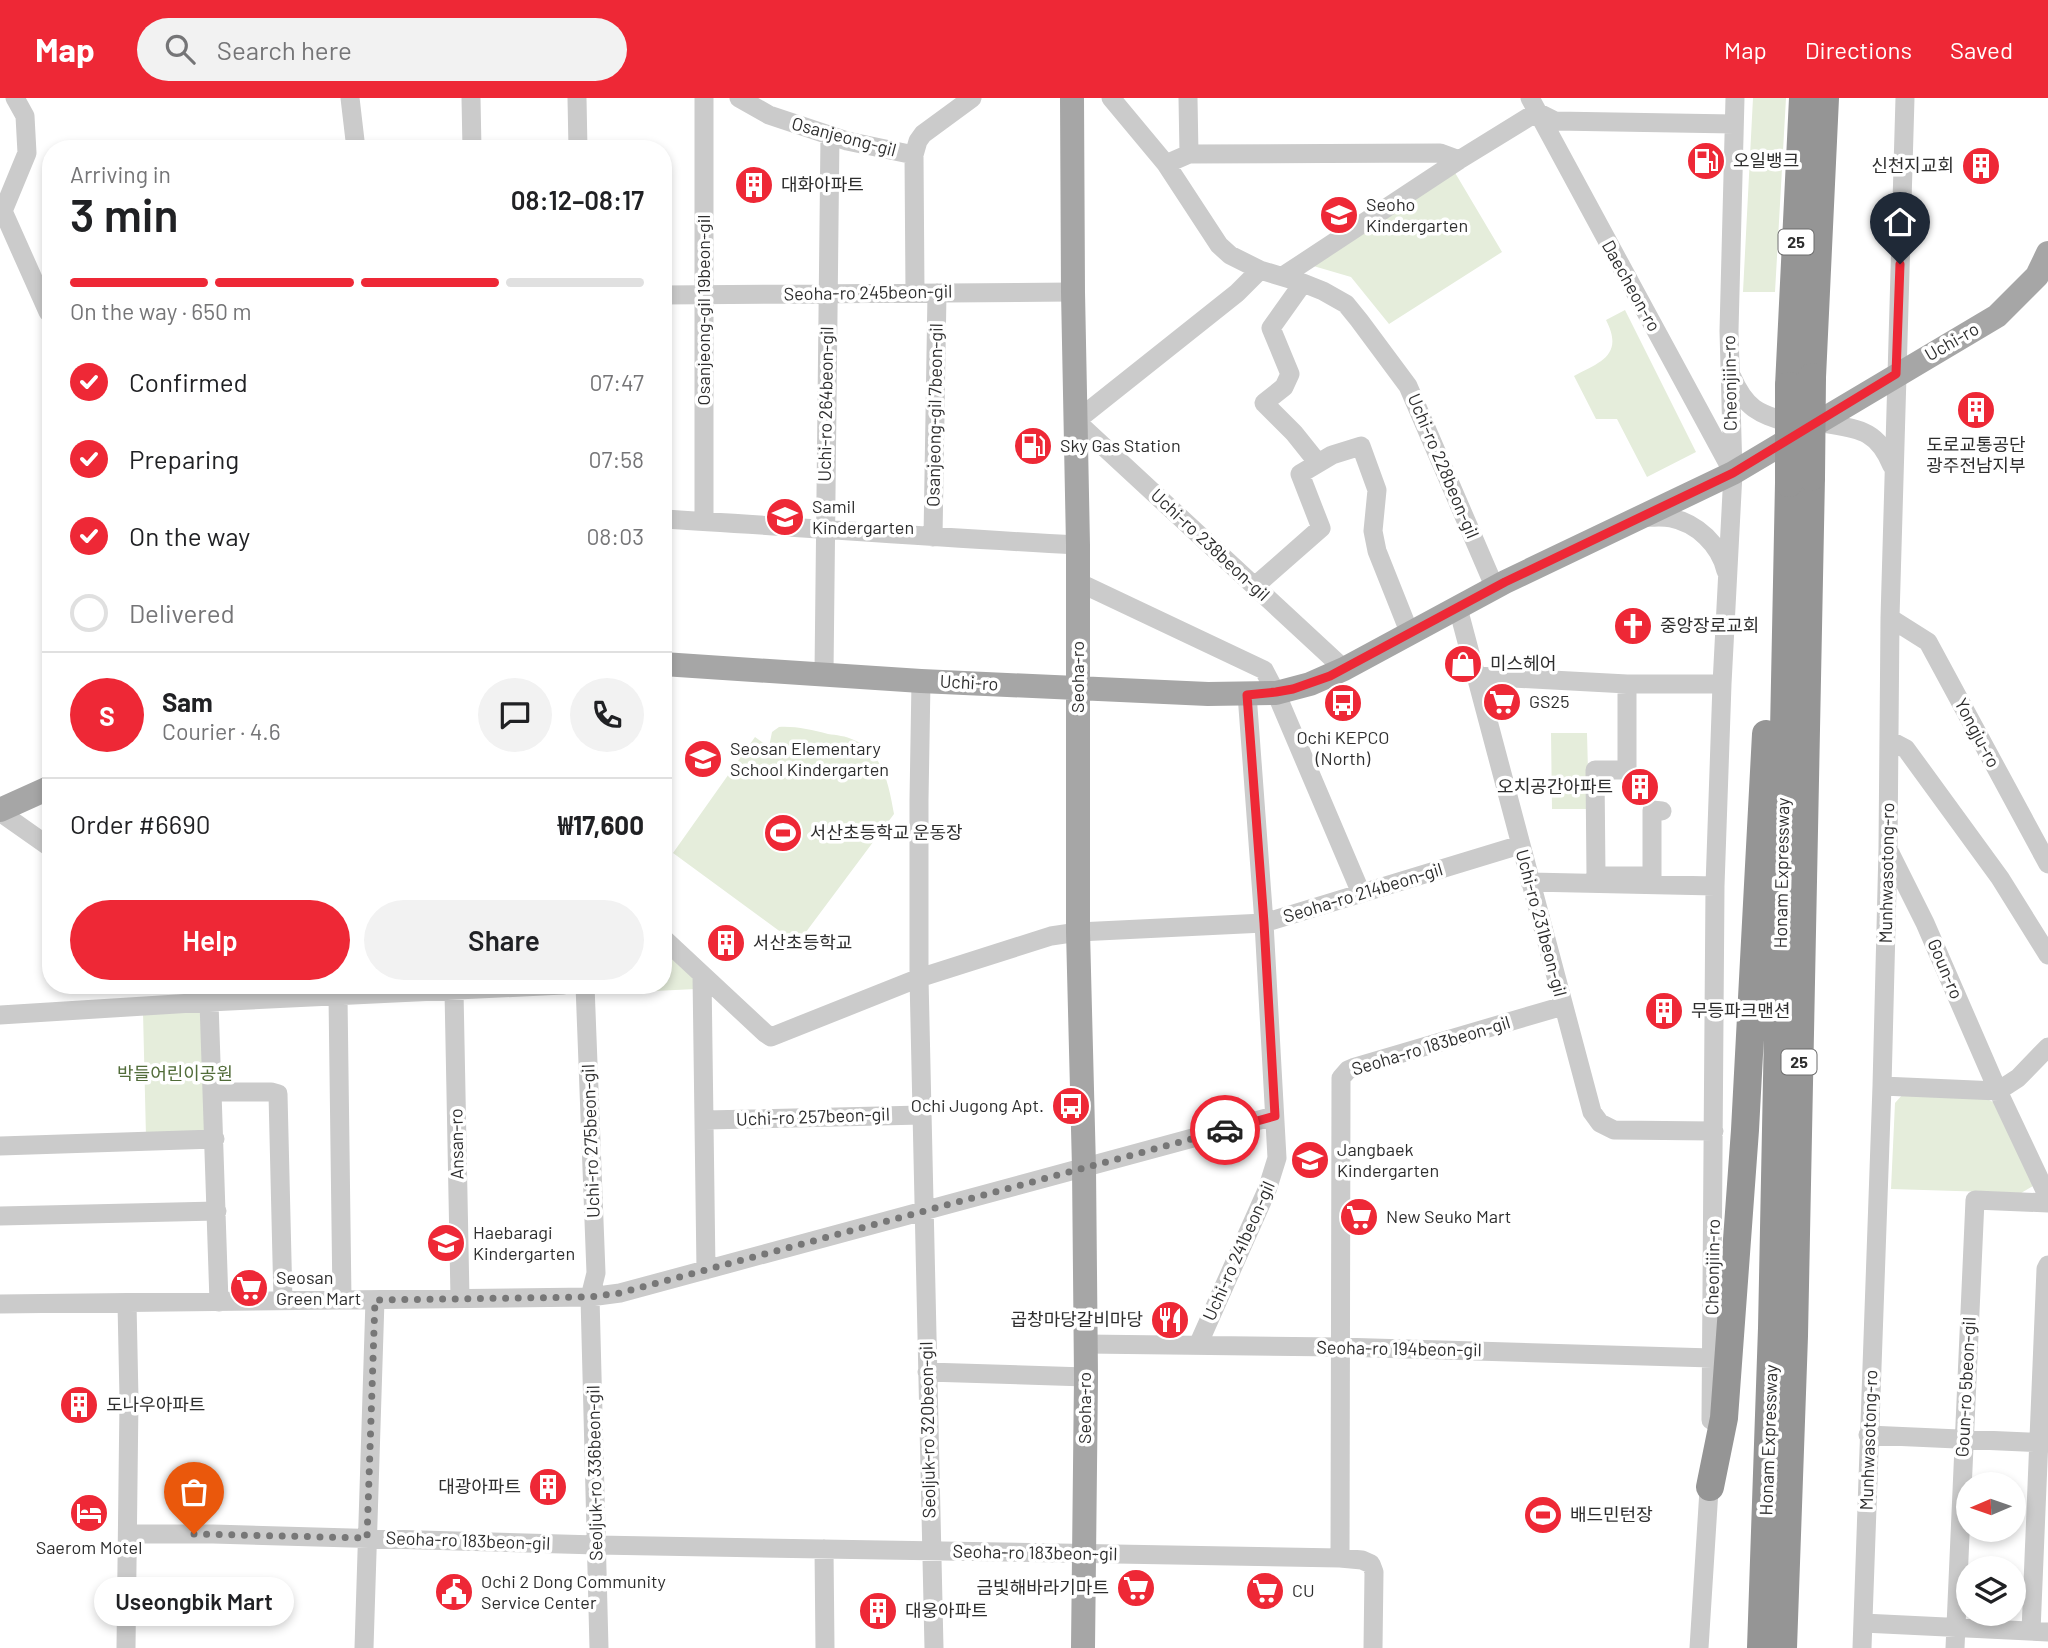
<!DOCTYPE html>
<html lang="en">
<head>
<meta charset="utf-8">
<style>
  body { margin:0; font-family:Barlow,"Noto Sans KR",sans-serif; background:#f2f2f2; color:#202124; height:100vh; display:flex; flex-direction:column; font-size:26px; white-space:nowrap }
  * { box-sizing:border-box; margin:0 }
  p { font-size:23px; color:#757577 }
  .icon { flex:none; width:38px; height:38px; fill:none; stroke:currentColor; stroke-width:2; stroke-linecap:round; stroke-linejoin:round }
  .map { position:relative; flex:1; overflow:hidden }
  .panel { position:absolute; left:42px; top:42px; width:630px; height:854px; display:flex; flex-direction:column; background:#fff; border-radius:28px; box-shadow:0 4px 10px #0003 }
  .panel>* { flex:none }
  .needle { width:46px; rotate:268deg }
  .fabs { position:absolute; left:1956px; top:1374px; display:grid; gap:14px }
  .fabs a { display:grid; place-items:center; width:70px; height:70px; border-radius:50%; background:#fff; box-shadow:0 4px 10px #0003; font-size:35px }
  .pin { position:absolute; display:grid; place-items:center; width:60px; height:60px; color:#fff; margin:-72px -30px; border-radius:50% 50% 50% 0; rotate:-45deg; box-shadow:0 0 7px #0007 }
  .pin .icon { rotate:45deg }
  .courier { position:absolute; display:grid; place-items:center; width:70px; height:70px; margin:-35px; border:5px solid #ee2836; border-radius:50%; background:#fff; color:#222; box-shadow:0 2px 9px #0007 }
  .bubble { position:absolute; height:49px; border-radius:24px; background:#fff; box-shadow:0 4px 10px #0003; font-size:23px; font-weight:600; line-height:49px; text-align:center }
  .head em { font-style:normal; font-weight:600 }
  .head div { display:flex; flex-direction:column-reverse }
  .head { display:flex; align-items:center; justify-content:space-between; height:119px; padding:0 28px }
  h1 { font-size:46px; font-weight:600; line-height:52px }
  .bar { display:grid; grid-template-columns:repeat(4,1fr); gap:10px 7px; align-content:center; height:84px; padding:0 28px }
  .bar i { height:9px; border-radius:5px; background:#e0e0e0 }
  .bar .selected { background:#ee2836 }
  .bar p { grid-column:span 4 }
  .line { display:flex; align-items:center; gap:18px; padding:0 28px; border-top:2px solid #e0e0e0 }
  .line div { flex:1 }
  .round { display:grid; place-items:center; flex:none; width:74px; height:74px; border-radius:37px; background:#f2f2f2 }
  ol { padding:0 28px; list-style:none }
  li { display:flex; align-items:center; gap:21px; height:77px }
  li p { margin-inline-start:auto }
  li .icon { padding:7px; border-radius:50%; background:#ee2836; color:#fff; stroke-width:4 }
  li:last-child { color:#757577 }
  li i { width:38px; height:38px; border:4px solid #e0e0e0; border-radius:50% }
  .primary-button { display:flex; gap:14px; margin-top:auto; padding:14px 28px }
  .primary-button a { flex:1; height:80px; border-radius:42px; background:#ee2836; color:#fff; font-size:28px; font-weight:600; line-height:80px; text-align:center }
  .primary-button a+a { background:#f2f2f2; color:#202124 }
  header { display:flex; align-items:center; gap:42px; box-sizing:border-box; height:98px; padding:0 35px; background:#ee2836; color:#fff }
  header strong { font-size:33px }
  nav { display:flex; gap:38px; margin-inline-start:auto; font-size:24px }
  .search { width:490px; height:63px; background:#f2f2f2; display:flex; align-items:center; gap:18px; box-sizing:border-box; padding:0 24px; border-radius:38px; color:#757577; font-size:26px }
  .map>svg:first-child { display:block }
  .green { fill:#e5eddb }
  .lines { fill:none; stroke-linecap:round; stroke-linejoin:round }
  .minor { stroke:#cbcbcb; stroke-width:19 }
  .major { stroke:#a6a6a6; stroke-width:24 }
  .highway { stroke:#959595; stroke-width:28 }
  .highway-bridge { stroke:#959595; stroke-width:28 }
  .done { stroke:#777; stroke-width:7; stroke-dasharray:0 12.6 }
  .route { stroke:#ee2836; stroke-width:9 }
  .labels { text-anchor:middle; stroke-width:7; stroke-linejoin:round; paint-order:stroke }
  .shield { fill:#fff; stroke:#6d6d6d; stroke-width:2 }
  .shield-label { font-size:16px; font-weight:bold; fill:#2e2e2e }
  .street-label { font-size:18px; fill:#2e2e2e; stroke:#fff }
  .poi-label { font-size:18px; fill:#2e2e2e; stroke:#fff; text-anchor:start }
  .park-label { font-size:18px; fill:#516c39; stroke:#fff }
</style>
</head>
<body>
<header>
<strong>Map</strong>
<div class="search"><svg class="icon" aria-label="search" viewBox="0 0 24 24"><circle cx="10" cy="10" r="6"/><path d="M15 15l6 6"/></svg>Search here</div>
<nav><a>Map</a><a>Directions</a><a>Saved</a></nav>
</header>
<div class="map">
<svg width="2048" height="1550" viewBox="0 0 2048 1550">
  <rect width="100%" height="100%" fill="#fff"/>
  <path class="green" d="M1753 0H1786L1775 194H1743Z
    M1454 73 1502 154 1389 226 1351 179 1310 167Z
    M1625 212 1696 354 1647 379 1617 321H1596L1574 278C1601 264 1624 257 1606 222Z
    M779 629C795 628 812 632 828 636 836 637 846 638 854 642 883 654 889 688 894 716L797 846 673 755 755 639 769 649 772 634Z
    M1551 635H1587L1589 711H1552Z
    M663 850 693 877 696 891 592 896 591 887H663Z
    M203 913 206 1037 146 1039 143 914Z
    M1903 996 1981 998 1997 1006 2033 1088 2021 1095 1891 1091 1895 1005Z
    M1526 1406 1560 1407V1428L1525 1427Z"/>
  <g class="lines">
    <path class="minor" d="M15 0 25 18 27 55 3 113 48 214 51 216
      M350 0 356 51
      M471 0 472 51
      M577 0 578 51
      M739 0 769 17 847 43 914 57 918 43 923 36 972 0
      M1111 0 1166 66 1219 147 1230 157 1260 172 1303 185 1323 193 1346 206 1359 222 1408 288 1495 490
      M1188 0 1189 56
      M1530 0 1731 371
      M914 57 915 195
      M1166 66 1189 56 1440 55 1459 62
      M1260 172 1237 195 1076 323 1344 571
      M1283 178 1459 62 1537 14 1555 23 1734 26
      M1303 185 1271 230 1290 276 1284 289 1264 305 1294 335 1318 365
      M663 197 1073 194
      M1732 279C1748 316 1763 316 1799 328
      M1817 324C1854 331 1876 328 1892 368
      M1642 419C1651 420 1661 418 1671 420 1697 425 1720 447 1726 473
      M663 421C801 429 939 440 1078 447
      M704 423V0
      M933 439 937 195
      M1078 484 1264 572 1276 595 1361 795
      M1255 488 1321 430 1300 376 1332 357 1361 348 1377 392 1373 433 1377 453 1410 536
      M1458 510 1592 1014 1600 1025 1614 1032 1714 1033
      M1890 520 1928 544 2048 766
      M824 575 830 37
      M1476 578 1627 586H1722
      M921 583 919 702V880L934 1550
      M1627 586V672H1595L1596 778H1652V712L1662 713
      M1889 642 1906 651 2000 780 2048 857
      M0 714 51 750
      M1890 755 1925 825 1998 993 2048 1099
      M1530 784 1715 788
      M663 840 765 935 771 939 919 880 1051 838 1078 834 1264 825 1520 747
      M702 877 706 1172
      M202 887 209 904 219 1204
      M585 887 596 1175 590 1199 599 1550
      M454 893 460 1200
      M338 898 342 1202
      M0 917 209 904 563 887
      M1882 988 1998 993 2018 980 2048 949
      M213 994H271L278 996 283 1203
      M705 1022 922 1017
      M0 1048 215 1041
      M0 1118 217 1113
      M0 1206 590 1199 620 1195 1274 1018
      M1086 1246 1340 1249 1712 1260
      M1198 1247 1267 1092 1277 1060 1264 825 1247 596
      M927 1274 1086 1279
      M1711 1322 1715 788 1722 586 1733 375 1729 233 1735 0
      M1868 1337 2048 1345
      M128 1436H213L597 1447 1340 1460 1341 980 1348 972 1355 969 1563 908
      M824 1451 825 1550
      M1340 1460 1362 1462 1371 1466 1374 1474 1373 1550
      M1863 1525 2048 1534
      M2031 1533 2046 1171 2048 1167
      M126 1550 129 1301 127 1205
      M364 1550 375 1202
      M1699 1550 1710 1376
      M1862 1550 1882 988 1888 751 1890 520 1905 0
      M1955 1550 1975 1102 2048 1105"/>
    <path class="major" d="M1072 0 1073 194 1078 447V834L1084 1070 1086 1279 1083 1550
      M663 566 921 583 1208 596 1276 595 1310 586 1344 571 1505 484 1733 375 1997 218 2037 178 2048 155
      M0 712 51 689"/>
    <path class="highway" d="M1812 279 1825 0
      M1789 288 1803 0
      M1710 1389 1724 1320 1745 1032 1766 636
      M1761 1550 1772 1230 1789 385
      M1783 1550 1794 1238 1811 379"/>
    <path class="highway-bridge" d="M1811 379 1812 279
      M1789 385V288"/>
  </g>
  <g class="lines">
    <path class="done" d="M194 1436 367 1440 375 1202 590 1199 620 1195 1225 1032"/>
    <path class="route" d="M1225 1032 1275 1018 1264 825 1247 597 1276 594 1293 591 1330 578 1505 484 1733 375 1896 276 1900 166"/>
  </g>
  <defs>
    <symbol id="fuel-disc" viewBox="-11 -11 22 22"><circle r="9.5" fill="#ee2836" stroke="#fff"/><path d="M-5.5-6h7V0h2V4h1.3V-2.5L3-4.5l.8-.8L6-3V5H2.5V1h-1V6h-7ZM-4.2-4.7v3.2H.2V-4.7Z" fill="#fff"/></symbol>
    <symbol id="building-disc" viewBox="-11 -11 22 22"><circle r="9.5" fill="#ee2836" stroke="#fff"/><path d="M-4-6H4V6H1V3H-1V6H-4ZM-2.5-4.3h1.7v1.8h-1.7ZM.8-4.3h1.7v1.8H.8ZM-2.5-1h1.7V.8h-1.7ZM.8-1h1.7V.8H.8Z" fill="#fff"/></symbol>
    <symbol id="school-disc" viewBox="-11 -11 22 22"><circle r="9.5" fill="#ee2836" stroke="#fff"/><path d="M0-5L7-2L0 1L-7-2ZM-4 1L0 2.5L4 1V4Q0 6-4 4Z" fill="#fff"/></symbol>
    <symbol id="church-disc" viewBox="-11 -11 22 22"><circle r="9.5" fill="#ee2836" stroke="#fff"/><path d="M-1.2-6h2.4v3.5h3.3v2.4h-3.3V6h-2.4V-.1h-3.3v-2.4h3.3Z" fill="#fff"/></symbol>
    <symbol id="shop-disc" viewBox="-11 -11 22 22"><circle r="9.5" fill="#ee2836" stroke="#fff"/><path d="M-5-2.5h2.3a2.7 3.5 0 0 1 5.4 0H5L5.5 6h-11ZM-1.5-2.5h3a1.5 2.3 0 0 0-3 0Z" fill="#fff"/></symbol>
    <symbol id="supermarket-disc" viewBox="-11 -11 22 22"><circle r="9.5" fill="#ee2836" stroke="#fff"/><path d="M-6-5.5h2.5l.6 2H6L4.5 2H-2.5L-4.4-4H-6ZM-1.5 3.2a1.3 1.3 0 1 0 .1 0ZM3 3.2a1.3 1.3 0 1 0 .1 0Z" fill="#fff"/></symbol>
    <symbol id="bus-disc" viewBox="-11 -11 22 22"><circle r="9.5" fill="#ee2836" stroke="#fff"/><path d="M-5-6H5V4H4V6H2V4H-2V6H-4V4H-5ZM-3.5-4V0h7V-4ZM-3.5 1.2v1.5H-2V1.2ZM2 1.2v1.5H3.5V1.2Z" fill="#fff"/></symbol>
    <symbol id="stadium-disc" viewBox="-11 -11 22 22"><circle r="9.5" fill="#ee2836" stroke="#fff"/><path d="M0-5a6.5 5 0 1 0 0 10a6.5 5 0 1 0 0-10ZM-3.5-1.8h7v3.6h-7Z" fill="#fff"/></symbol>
    <symbol id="restaurant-disc" viewBox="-11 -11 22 22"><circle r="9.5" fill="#ee2836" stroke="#fff"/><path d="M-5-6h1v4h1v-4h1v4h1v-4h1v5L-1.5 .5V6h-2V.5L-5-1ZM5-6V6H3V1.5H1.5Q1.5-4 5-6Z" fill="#fff"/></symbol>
    <symbol id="hotel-disc" viewBox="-11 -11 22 22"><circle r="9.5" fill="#ee2836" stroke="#fff"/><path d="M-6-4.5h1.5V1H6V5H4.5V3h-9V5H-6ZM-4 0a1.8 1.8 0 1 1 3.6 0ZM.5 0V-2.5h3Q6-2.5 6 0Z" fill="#fff"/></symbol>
    <symbol id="civic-disc" viewBox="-11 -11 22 22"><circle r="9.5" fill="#ee2836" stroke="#fff"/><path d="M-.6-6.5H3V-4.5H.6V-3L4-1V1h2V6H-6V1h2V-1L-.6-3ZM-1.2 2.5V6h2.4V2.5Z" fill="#fff"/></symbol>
  </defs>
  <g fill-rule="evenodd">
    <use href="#fuel-disc" x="1684" y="41" width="44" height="44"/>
    <use href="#building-disc" x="1959" y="46" width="44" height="44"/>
    <use href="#building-disc" x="732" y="65" width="44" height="44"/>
    <use href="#school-disc" x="1317" y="95" width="44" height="44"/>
    <use href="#building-disc" x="1954" y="290" width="44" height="44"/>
    <use href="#fuel-disc" x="1011" y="326" width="44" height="44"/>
    <use href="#school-disc" x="763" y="397" width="44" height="44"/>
    <use href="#church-disc" x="1611" y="506" width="44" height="44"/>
    <use href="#shop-disc" x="1441" y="544" width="44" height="44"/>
    <use href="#supermarket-disc" x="1480" y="582" width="44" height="44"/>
    <use href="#bus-disc" x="1321" y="583" width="44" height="44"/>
    <use href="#school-disc" x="681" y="639" width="44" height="44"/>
    <use href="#building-disc" x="1618" y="667" width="44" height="44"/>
    <use href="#stadium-disc" x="761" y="713" width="44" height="44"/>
    <use href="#building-disc" x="704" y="823" width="44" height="44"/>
    <use href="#building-disc" x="1642" y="891" width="44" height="44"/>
    <use href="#bus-disc" x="1049" y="986" width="44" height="44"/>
    <use href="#school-disc" x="1288" y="1040" width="44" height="44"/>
    <use href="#supermarket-disc" x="1337" y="1097" width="44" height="44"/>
    <use href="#school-disc" x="424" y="1123" width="44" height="44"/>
    <use href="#supermarket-disc" x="227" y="1168" width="44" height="44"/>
    <use href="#restaurant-disc" x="1148" y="1200" width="44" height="44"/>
    <use href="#building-disc" x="57" y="1285" width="44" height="44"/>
    <use href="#building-disc" x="526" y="1367" width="44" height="44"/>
    <use href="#hotel-disc" x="67" y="1393" width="44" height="44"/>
    <use href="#stadium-disc" x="1521" y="1395" width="44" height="44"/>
    <use href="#supermarket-disc" x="1114" y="1468" width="44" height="44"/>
    <use href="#supermarket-disc" x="1243" y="1471" width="44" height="44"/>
    <use href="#civic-disc" x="432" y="1472" width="44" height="44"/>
    <use href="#building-disc" x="856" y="1491" width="44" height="44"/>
  </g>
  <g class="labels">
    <g class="shield">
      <rect x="1778.5" y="131.5" width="35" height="25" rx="5"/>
      <rect x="1781.5" y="951.5" width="35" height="25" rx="5"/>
    </g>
    <g class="shield-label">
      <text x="1796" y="150">25</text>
      <text x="1799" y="970">25</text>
    </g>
    <g class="street-label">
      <text transform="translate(844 39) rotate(15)" y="6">Osanjeong-gil</text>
      <text transform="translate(1631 188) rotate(61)" y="6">Daecheon-ro</text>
      <text transform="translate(868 195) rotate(-1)" y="6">Seoha-ro 245beon-gil</text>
      <text transform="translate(704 212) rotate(-90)" y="6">Osanjeong-gil 19beon-gil</text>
      <text transform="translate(1952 244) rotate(-30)" y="6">Uchi-ro</text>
      <text transform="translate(1730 285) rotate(-91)" y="6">Cheonjiin-ro</text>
      <text transform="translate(826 306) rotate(-89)" y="6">Uchi-ro 264beon-gil</text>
      <text transform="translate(935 317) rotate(-89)" y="6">Osanjeong-gil 7beon-gil</text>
      <text transform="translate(1443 368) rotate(67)" y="6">Uchi-ro 228beon-gil</text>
      <text transform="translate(1210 447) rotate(43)" y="6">Uchi-ro 238beon-gil</text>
      <text transform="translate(1078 579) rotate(-90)" y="6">Seoha-ro</text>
      <text transform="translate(969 585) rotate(3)" y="6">Uchi-ro</text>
      <text transform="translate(1977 635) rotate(62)" y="6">Yongju-ro</text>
      <text transform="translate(1782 775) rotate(-89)" y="6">Honam Expressway</text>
      <text transform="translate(1887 775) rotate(-89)" y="6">Munhwasotong-ro</text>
      <text transform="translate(1363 795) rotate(-17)" y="6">Seoha-ro 214beon-gil</text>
      <text transform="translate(1541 825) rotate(75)" y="6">Uchi-ro 231beon-gil</text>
      <text transform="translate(1945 871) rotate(67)" y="6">Goun-ro</text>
      <text transform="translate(1431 948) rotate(-17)" y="6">Seoha-ro 183beon-gil</text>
      <text transform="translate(813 1019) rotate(-2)" y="6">Uchi-ro 257beon-gil</text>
      <text transform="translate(591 1043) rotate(-92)" y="6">Uchi-ro 275beon-gil</text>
      <text transform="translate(457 1046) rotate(-91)" y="6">Ansan-ro</text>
      <text transform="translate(1239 1153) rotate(-66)" y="6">Uchi-ro 241beon-gil</text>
      <text transform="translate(1713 1169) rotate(-89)" y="6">Cheonjiin-ro</text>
      <text transform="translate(1399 1251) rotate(1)" y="6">Seoha-ro 194beon-gil</text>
      <text transform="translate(1966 1289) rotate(-87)" y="6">Goun-ro 5beon-gil</text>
      <text transform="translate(1085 1310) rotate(-90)" y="6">Seoha-ro</text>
      <text transform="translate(928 1332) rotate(-91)" y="6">Seoljuk-ro 320beon-gil</text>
      <text transform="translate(1769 1342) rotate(-88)" y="6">Honam Expressway</text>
      <text transform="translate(1869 1342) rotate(-88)" y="6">Munhwasotong-ro</text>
      <text transform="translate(595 1375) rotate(-91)" y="6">Seoljuk-ro 336beon-gil</text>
      <text transform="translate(468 1443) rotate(2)" y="6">Seoha-ro 183beon-gil</text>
      <text transform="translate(1035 1455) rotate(1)" y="6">Seoha-ro 183beon-gil</text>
    </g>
    <g class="poi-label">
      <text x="1733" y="69">오일뱅크</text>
      <text x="1954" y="74" text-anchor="end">신천지교회</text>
      <text x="781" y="93">대화아파트</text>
      <text x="1366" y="113">Seoho<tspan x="1366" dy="21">Kindergarten</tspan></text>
      <text x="1976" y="353" text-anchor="middle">도로교통공단<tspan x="1976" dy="21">광주전남지부</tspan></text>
      <text x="1060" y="354">Sky Gas Station</text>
      <text x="812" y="415">Samil<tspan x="812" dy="21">Kindergarten</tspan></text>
      <text x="1660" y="534">중앙장로교회</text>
      <text x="1490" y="572">미스헤어</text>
      <text x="1529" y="610">GS25</text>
      <text x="1343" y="646" text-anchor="middle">Ochi KEPCO<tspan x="1343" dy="21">(North)</tspan></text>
      <text x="730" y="657">Seosan Elementary<tspan x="730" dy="21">School Kindergarten</tspan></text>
      <text x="1613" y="695" text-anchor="end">오치공간아파트</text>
      <text x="810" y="741">서산초등학교 운동장</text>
      <text x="753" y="851">서산초등학교</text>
      <text x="1691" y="919">무등파크맨션</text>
      <text x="1044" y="1014" text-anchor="end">Ochi Jugong Apt.</text>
      <text x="1337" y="1058">Jangbaek<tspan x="1337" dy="21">Kindergarten</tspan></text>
      <text x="1386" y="1125">New Seuko Mart</text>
      <text x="473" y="1141">Haebaragi<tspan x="473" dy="21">Kindergarten</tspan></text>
      <text x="276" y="1186">Seosan<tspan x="276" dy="21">Green Mart</tspan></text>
      <text x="1143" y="1228" text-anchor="end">곱창마당갈비마당</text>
      <text x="106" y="1313">도나우아파트</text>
      <text x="521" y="1395" text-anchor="end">대광아파트</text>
      <text x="1570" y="1423">배드민턴장</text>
      <text x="89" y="1456" text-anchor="middle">Saerom Motel</text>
      <text x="481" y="1490">Ochi 2 Dong Community<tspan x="481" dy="21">Service Center</tspan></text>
      <text x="1109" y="1496" text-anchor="end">금빛해바라기마트</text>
      <text x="1292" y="1499">CU</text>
      <text x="905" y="1519">대웅아파트</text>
    </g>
    <g class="park-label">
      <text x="175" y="982">박들어린이공원</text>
    </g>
  </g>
</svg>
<div class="fabs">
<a><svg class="needle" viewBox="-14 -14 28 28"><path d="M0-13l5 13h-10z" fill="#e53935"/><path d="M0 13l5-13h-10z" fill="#757577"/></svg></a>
<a><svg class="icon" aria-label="layers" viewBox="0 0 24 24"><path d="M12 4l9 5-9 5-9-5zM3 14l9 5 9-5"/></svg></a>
</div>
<div class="pin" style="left:194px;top:1436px;background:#ea580c"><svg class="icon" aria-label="bag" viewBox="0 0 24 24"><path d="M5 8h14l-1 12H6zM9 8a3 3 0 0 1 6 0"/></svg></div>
<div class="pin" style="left:1900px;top:166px;background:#1f2937"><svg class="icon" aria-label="home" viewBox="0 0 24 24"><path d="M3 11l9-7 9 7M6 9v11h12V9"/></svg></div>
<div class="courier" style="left:1225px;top:1032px"><svg class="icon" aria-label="car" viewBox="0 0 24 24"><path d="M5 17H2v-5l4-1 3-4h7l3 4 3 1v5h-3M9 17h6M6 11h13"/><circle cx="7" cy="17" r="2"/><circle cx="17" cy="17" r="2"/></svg></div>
<div class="bubble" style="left:94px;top:1479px;width:200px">Useongbik Mart</div>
<section class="panel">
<div class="head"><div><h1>3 min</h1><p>Arriving in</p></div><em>08:12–08:17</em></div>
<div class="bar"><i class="selected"></i><i class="selected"></i><i class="selected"></i><i></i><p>On the way · 650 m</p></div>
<ol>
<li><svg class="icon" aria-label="check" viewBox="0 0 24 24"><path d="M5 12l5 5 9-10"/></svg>Confirmed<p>07:47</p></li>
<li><svg class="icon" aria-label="check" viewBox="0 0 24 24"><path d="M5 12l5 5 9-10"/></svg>Preparing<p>07:58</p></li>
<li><svg class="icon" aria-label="check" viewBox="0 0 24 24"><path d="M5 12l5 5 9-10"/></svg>On the way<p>08:03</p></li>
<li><i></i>Delivered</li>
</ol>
<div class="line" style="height:126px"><b class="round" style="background:#ee2836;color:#fff">S</b><div><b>Sam</b><p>Courier · 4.6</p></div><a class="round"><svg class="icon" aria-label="chat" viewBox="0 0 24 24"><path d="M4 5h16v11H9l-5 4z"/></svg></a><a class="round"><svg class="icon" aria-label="phone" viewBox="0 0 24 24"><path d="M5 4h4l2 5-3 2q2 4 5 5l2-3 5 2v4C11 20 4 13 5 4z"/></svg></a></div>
<div class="line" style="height:91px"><div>Order #6690</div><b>₩17,600</b></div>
<div class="primary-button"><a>Help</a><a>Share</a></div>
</section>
</div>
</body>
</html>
